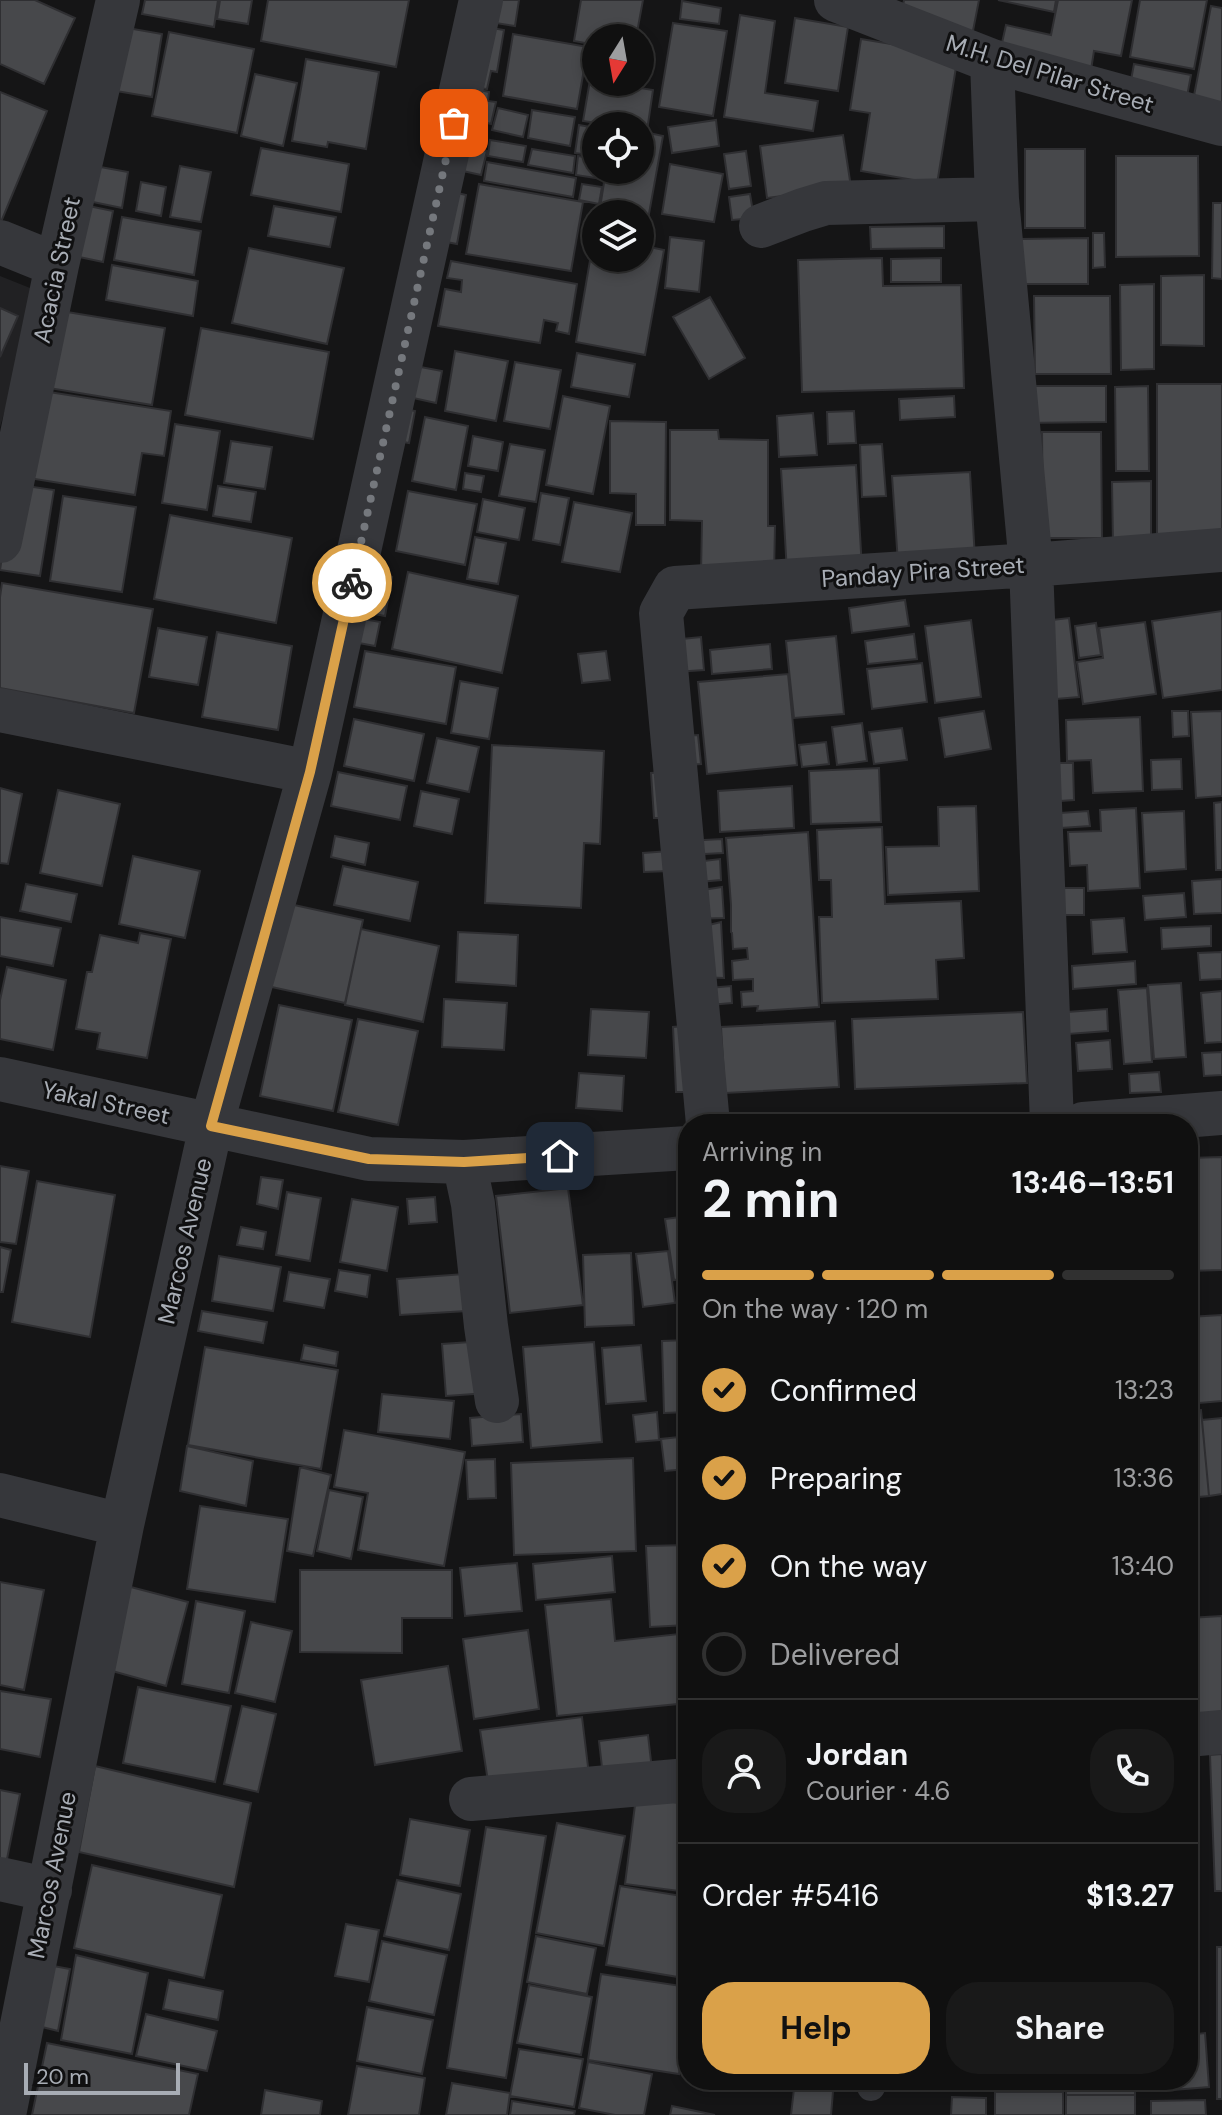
<!DOCTYPE html>
<html lang="en">
<head>
<meta charset="utf-8">
<style>
  body { margin:0; font-family:"DM Sans",sans-serif; background:#191919; color:#f1f3f6; height:100vh; display:flex; flex-direction:column; font-size:30px; white-space:nowrap }
  * { box-sizing:border-box; margin:0 }
  p { font-size:26px; color:#9c9d9f }
  .icon { flex:none; width:44px; height:44px; fill:none; stroke:currentColor; stroke-width:2; stroke-linecap:round; stroke-linejoin:round }
  .map { position:relative; flex:1; overflow:hidden }
  .side { position:absolute; left:678px; top:1114px; width:520px; height:976px; display:flex; flex-direction:column; background:#101010; border-radius:32px; box-shadow:0 4px 12px #0003,0 0 0 2px #303030 }
  .side>* { flex:none }
  .needle { width:52px; rotate:191deg }
  .buttons { position:absolute; left:582px; top:24px; display:grid; gap:16px }
  .buttons a { display:grid; place-items:center; width:72px; height:72px; border-radius:50%; background:#101010; box-shadow:0 4px 12px #0003,0 0 0 2px #303030; font-size:40px }
  .scale { position:absolute; left:24px; bottom:20px; width:156px; box-sizing:border-box; padding-left:8px; border:4px solid #a8adb5; border-top:0; font-size:22px; line-height:28px; white-space:nowrap; color:#a8adb5; -webkit-text-stroke:6px #101011; paint-order:stroke }
  .pin { position:absolute; display:grid; place-items:center; width:68px; height:68px; color:#fff; margin:-34px; border-radius:16px; box-shadow:0 4px 12px #0006 }
  .courier { position:absolute; display:grid; place-items:center; width:80px; height:80px; margin:-40px; border:6px solid #daa149; border-radius:50%; background:#fff; color:#222; box-shadow:0 2px 10px #0007 }
  .headline em { font-style:normal; font-weight:700 }
  .headline div { display:flex; flex-direction:column-reverse }
  .headline { display:flex; align-items:center; justify-content:space-between; height:136px; padding:0 24px }
  h1 { font-size:52px; font-weight:700; line-height:60px }
  .bar { display:grid; grid-template-columns:repeat(4,1fr); gap:12px 8px; align-content:center; height:96px; padding:0 24px }
  .bar i { height:10px; border-radius:6px; background:#303030 }
  .bar .selected { background:#daa149 }
  .bar p { grid-column:span 4 }
  .line { display:flex; align-items:center; gap:20px; padding:0 24px; border-top:2px solid #303030 }
  .line div { flex:1 }
  .round { display:grid; place-items:center; flex:none; width:84px; height:84px; border-radius:32px; background:#191919 }
  ol { padding:0 24px; list-style:none }
  li { display:flex; align-items:center; gap:24px; height:88px }
  li p { margin-inline-start:auto }
  li .icon { padding:8px; border-radius:50%; background:#daa149; color:#111; stroke-width:4 }
  li:last-child { color:#9c9d9f }
  li i { width:44px; height:44px; border:4px solid #303030; border-radius:50% }
  .action { display:flex; gap:16px; margin-top:auto; padding:16px 24px }
  .action a { flex:1; height:92px; border-radius:32px; background:#daa149; color:#111; font-size:32px; font-weight:700; line-height:92px; text-align:center }
  .action a+a { background:#191919; color:#f1f3f6 }
  .map>svg:first-child { display:block }
  .built { fill:#212123 }
  .building { fill:#47484b; stroke:#2f2f32; stroke-width:2 }
  .lines { fill:none; stroke-linecap:round; stroke-linejoin:round }
  .lane { stroke:#36373b; stroke-width:28 }
  .street { stroke:#36373b; stroke-width:44 }
  .done { stroke:#75787d; stroke-width:8; stroke-dasharray:0 14.4 }
  .route { stroke:#daa149; stroke-width:10 }
  .labels { text-anchor:middle; stroke-width:6; stroke-linejoin:round; paint-order:stroke }
  .street-label { font-size:24px; fill:#a8adb5; stroke:#101011 }
</style>
</head>
<body>
<div class="map">
<svg width="1222" height="2115" viewBox="0 0 1222 2115">
  <rect width="100%" height="100%" fill="#151516"/>
  <path class="built" d="M0 276 40 292 0 427Z"/>
  <path class="building" d="M0 0H35L75 18 44 84 0 64Z
    M145 0H218L214 27 142 14Z
    M220 0H252L248 24 217 19Z
    M268 0H409L396 67 261 41Z
    M486 0H519L515 26 483 21Z
    M581 0H643L636 38H596V45L574 41Z
    M904 0H979L972 36 901 17Z
    M998 0H1056L1054 12Z
    M1058 0H1132L1121 56 1094 51 1091 70 1000 52 1006 25 1051 35Z
    M1140 0H1207L1194 69 1130 57Z
    M682 1 721 8 719 24 680 19Z
    M1211 6 1222 8V107L1193 101Z
    M740 15 775 21 765 93 818 101 813 131 724 117Z
    M795 18 848 27 838 91 785 83Z
    M673 23 727 31 713 116 659 107Z
    M480 26 504 30 497 72 491 71 487 89 470 87Z
    M122 27 162 34 152 97 110 90Z
    M169 32 254 49 237 133 152 116Z
    M513 34 588 47 577 109 503 96Z
    M861 39 958 55 937 184 861 171 870 113 850 110Z
    M306 59 379 72 366 149 328 142 327 147 292 141Z
    M1134 64 1191 75 1185 107 1128 96Z
    M255 74 297 83 283 146 241 136Z
    M590 80 653 90 647 131 640 130V126H616L583 121Z
    M471 88 489 92 488 101 496 102 491 124 464 117Z
    M0 92 47 111 1 222 0 221Z
    M498 108 528 115 523 137 492 130Z
    M532 110 575 117 570 146 528 138Z
    M716 120 719 146 672 153 668 127Z
    M579 125 596 128V156L575 153Z
    M640 131 663 136 645 236H640V214H599L606 170H640Z
    M843 135 851 187 767 198 760 146Z
    M490 140 526 146 523 162 488 156Z
    M455 144 487 151 481 175 449 168Z
    M261 148 349 164 341 212 251 195Z
    M532 149 575 156 573 173 528 165Z
    M1025 149H1085V228H1025Z
    M746 151 751 186 729 189 724 154Z
    M578 156 596 159V170H604L602 179 576 175Z
    M1116 156H1198L1199 256 1116 257Z
    M487 162 576 178 573 197 484 181Z
    M670 164 723 174 714 222 662 214Z
    M95 166 128 172 122 208 88 201Z
    M180 166 211 172 201 222 170 217Z
    M141 182 166 187 161 216 136 211Z
    M479 184 583 202 571 271 466 254Z
    M582 184 602 187 599 204 579 200Z
    M445 190 466 195 457 244 436 240Z
    M750 194 754 218 732 220 729 197Z
    M74 203 113 211 103 262 65 254Z
    M1213 203H1222V279L1212 278Z
    M274 206 336 217 330 247 268 236Z
    M122 217 201 231 194 275 114 260Z
    M944 226V248L871 249 870 227Z
    M1093 233H1104L1105 267 1093 268Z
    M594 237H596V258H640V245L664 250 645 355 576 342Z
    M670 237 704 241 699 292 665 288Z
    M1088 238V284H1020V239Z
    M249 248 344 268 327 344 232 323Z
    M882 258 883 286 961 285 964 388 802 392 798 260Z
    M941 258V282H891V259Z
    M451 261 577 284 569 334 556 331 558 323 544 320 540 343 438 326 445 289 461 292 462 280 447 278Z
    M112 265 198 281 193 316 106 300Z
    M1204 275V346L1161 345V276Z
    M1154 284V369L1121 370 1120 285Z
    M1034 296H1110L1111 374H1035Z
    M710 297 745 358 709 379 673 317Z
    M0 308 18 316 0 357Z
    M61 311 165 328 152 405 49 388Z
    M201 328 329 352 313 439 185 415Z
    M455 351 508 361 496 421 445 411Z
    M577 353 635 364 629 397 571 387Z
    M515 362 561 370 550 429 504 421Z
    M410 365 442 371 436 403 404 396Z
    M1157 384H1222V539H1157Z
    M1021 386H1106V422L1021 423Z
    M1148 386 1149 471H1116L1115 387Z
    M49 392 171 411 164 456 142 453 135 495 16 476Z
    M563 396 610 406 593 494 546 485Z
    M954 396 955 417 900 420 899 399Z
    M395 407 415 411 409 443 388 439Z
    M854 411 856 443 828 444 827 412Z
    M813 413 817 455 779 457 777 416Z
    M425 417 468 426 456 490 412 481Z
    M610 421 666 422 665 525H636V494L610 493Z
    M175 424 220 431 207 510 162 503Z
    M670 430H718L719 439 768 440V526H775L774 575 701 574 702 521 670 520Z
    M1042 432H1101L1102 538H1043Z
    M473 436 503 442 498 471 468 466Z
    M231 441 272 447 265 489 224 483Z
    M510 444 545 450 536 502 499 496Z
    M882 444 886 496 862 497 860 445Z
    M856 465 862 569 787 573 781 469Z
    M970 472 975 559 898 563 892 476Z
    M465 473 484 476 481 492 463 489Z
    M1151 481V544H1113L1112 482Z
    M13 484 54 490 40 576 0 570Z
    M218 486 256 492 251 522 213 516Z
    M408 491 477 504 465 565 396 551Z
    M541 493 569 498 560 545 533 540Z
    M63 496 136 507 122 592 50 581Z
    M483 499 525 508 519 540 477 532Z
    M574 502 632 513 620 572 562 562Z
    M170 515 292 538 276 623 154 599Z
    M475 537 506 543 498 584 467 579Z
    M360 572 392 577 385 616 354 610Z
    M408 572 518 596 502 673 392 649Z
    M2 583 153 609 134 713 0 688V597Z
    M905 600 909 626 852 633 849 608Z
    M1222 611V690L1163 698 1152 621Z
    M353 617 380 622 375 646 348 641Z
    M1069 618 1079 697 1044 700 1035 622Z
    M971 620 981 697 935 703 925 626Z
    M1145 622 1156 694 1083 704 1077 662 1103 658 1099 628Z
    M1096 623 1101 655 1079 658 1075 626Z
    M158 628 207 637 198 685 149 677Z
    M217 632 292 646 278 730 202 717Z
    M914 634 917 659 868 664 865 641Z
    M836 636 844 714 794 718 786 641Z
    M701 637 704 670 676 672 672 640Z
    M770 644 772 669 712 674 710 650Z
    M365 651 456 667 446 724 354 707Z
    M606 651 610 680 582 683 578 654Z
    M922 663 927 702 872 709 867 669Z
    M788 674 797 765 707 774 698 682Z
    M460 681 498 688 489 739 451 733Z
    M984 711 991 749 945 757 939 718Z
    M1172 711H1188L1189 736 1173 737Z
    M1222 711V796L1196 798 1191 712Z
    M1140 717 1143 791 1093 793 1091 760 1067 761 1066 720Z
    M354 719 424 734 414 781 344 766Z
    M862 723 867 761 837 765 832 727Z
    M902 728 907 760 874 764 869 732Z
    M698 735 701 764 688 765 685 736Z
    M437 738 479 747 469 792 427 783Z
    M826 742 829 764 802 767 799 745Z
    M492 745 604 751 600 844 584 843 581 908 485 903Z
    M1181 759 1182 789 1152 790 1151 760Z
    M1044 763H1073L1074 800 1046 802Z
    M879 768 881 822 811 824 809 771Z
    M338 772 407 786 400 820 331 806Z
    M666 772 670 818H654L651 773Z
    M792 786 794 828 720 832 718 791Z
    M0 788 22 794 8 864 0 863Z
    M58 790 120 804 102 886 40 873Z
    M421 791 459 799 452 834 414 826Z
    M1222 802V870H1216L1214 803Z
    M976 806 979 891 888 895 886 847 939 846 938 807Z
    M1136 808 1140 888 1088 891 1087 865 1070 866 1068 832 1101 831 1100 810Z
    M1088 811 1090 826 1046 829V814Z
    M1184 811 1186 869 1145 872 1142 813Z
    M882 827 885 904 961 901 964 958 936 960 938 999 822 1003 819 917H832L831 880H819L817 830Z
    M808 832 819 1007 757 1011 758 1006 742 1007 741 992 753 991V979L733 980 732 961 748 959 747 948 733 949 732 933 731 932V905L726 838Z
    M335 836 369 843 365 865 331 857Z
    M722 839 723 853 686 855V841Z
    M669 851 670 871 644 872 643 853Z
    M133 856 200 871 185 938 119 924Z
    M720 859 721 880 688 883 687 863Z
    M343 866 418 882 410 921 334 905Z
    M1222 879V913L1194 914 1192 881Z
    M26 884 77 894 71 922 20 911Z
    M722 887 724 918 692 919 689 892Z
    M1057 888H1084V915H1058Z
    M1184 893 1186 917 1145 920 1143 896Z
    M285 903 363 920 345 1003 267 986Z
    M0 917 61 928 53 966 0 956Z
    M1124 918 1127 952 1093 954 1091 920Z
    M721 922 724 978 697 977 692 929Z
    M1211 926V946L1162 949 1161 928Z
    M361 929 439 946 423 1022 345 1005Z
    M458 932 518 935 516 986 456 982Z
    M140 933 171 939 147 1058 97 1049 100 1033 76 1029 87 972H92L100 935 138 943Z
    M1222 952V979L1200 980 1198 953Z
    M1135 961 1136 984 1073 989 1072 966Z
    M7 967 66 980 53 1050 0 1039V1000Z
    M1181 983 1186 1057 1154 1059 1148 985Z
    M731 986 732 1003 698 1006 697 989Z
    M1147 988 1152 1062 1124 1064 1118 990Z
    M1222 991V1042L1205 1043 1201 993Z
    M444 999 507 1003 504 1050 442 1047Z
    M279 1005 352 1020 333 1111 260 1096Z
    M591 1009 649 1012 646 1058 588 1055Z
    M1107 1009 1108 1031 1068 1034 1067 1012Z
    M1023 1012 1027 1083 855 1089 852 1019Z
    M358 1019 418 1031 398 1125 338 1112Z
    M835 1021 839 1087 725 1093 721 1027Z
    M695 1025 700 1092H676L673 1027Z
    M1110 1040 1112 1069 1078 1071 1076 1043Z
    M1222 1052V1075L1204 1076 1202 1053Z
    M1159 1072 1161 1092 1130 1093 1129 1074Z
    M579 1073 624 1076 622 1111 576 1108Z
    M1222 1157V1270L1188 1271V1158Z
    M0 1166 29 1171 16 1244 0 1242Z
    M261 1177 283 1180 278 1209 257 1204Z
    M37 1181 115 1195 90 1337 12 1322Z
    M568 1188 583 1305 510 1313 496 1196Z
    M287 1192 321 1198 310 1261 276 1255Z
    M435 1197 437 1222 409 1224 407 1199Z
    M352 1199 398 1207 387 1271 340 1262Z
    M688 1216V1278L674 1280 665 1219Z
    M241 1227 266 1232 263 1249 237 1245Z
    M0 1247 11 1250 3 1292H0Z
    M668 1251 675 1303 643 1307 636 1254Z
    M631 1253 634 1325 585 1327 583 1255Z
    M219 1256 281 1267 273 1311 212 1301Z
    M339 1270 370 1275 367 1297 335 1291Z
    M289 1272 330 1279 324 1308 284 1301Z
    M464 1274 467 1311 400 1315 397 1279Z
    M688 1289V1324H683L679 1290Z
    M202 1311 267 1322 263 1343 198 1331Z
    M1222 1315V1401L1188 1404V1317Z
    M688 1340V1412L664 1413 662 1341Z
    M485 1341 488 1393 446 1396 442 1344Z
    M594 1342 602 1442 531 1448 523 1347Z
    M304 1345 338 1352 336 1366 301 1360Z
    M641 1345 646 1401 606 1404 602 1348Z
    M205 1347 338 1370 321 1469 188 1445Z
    M382 1394 454 1401 450 1439 378 1432Z
    M1201 1410 1209 1496 1188 1498V1411Z
    M657 1412 659 1440 636 1442 633 1415Z
    M521 1414 523 1442 472 1446 470 1418Z
    M1222 1418V1494L1209 1496 1202 1420Z
    M344 1430 465 1452 444 1566 358 1550 368 1493 334 1487Z
    M688 1436V1469L665 1471 661 1439Z
    M187 1446 253 1461 246 1506 180 1491Z
    M633 1458 636 1551 514 1555 511 1463Z
    M495 1459 496 1498 468 1499 466 1460Z
    M300 1467 331 1475 313 1556 287 1551Z
    M329 1490 363 1497 351 1559 317 1551Z
    M200 1506 288 1519 275 1602 187 1589Z
    M688 1545V1625L650 1627 646 1546Z
    M612 1556 615 1592 536 1600 533 1564Z
    M517 1563 522 1611 465 1616 460 1568Z
    M300 1570H452V1618H402V1653L300 1652Z
    M0 1582 44 1590 24 1690 0 1685Z
    M127 1586 188 1602 166 1686 105 1669Z
    M611 1599 615 1641 688 1633V1703L557 1716 545 1605Z
    M196 1601 245 1611 229 1693 182 1684Z
    M1222 1616V1715L1190 1718 1188 1682V1618Z
    M251 1622 292 1631 275 1702 235 1693Z
    M528 1630 539 1709 474 1719 463 1639Z
    M448 1666 462 1751 375 1765 361 1680Z
    M138 1687 231 1706 215 1782 123 1763Z
    M0 1691 51 1699 40 1757 0 1749Z
    M242 1706 276 1714 258 1792 224 1784Z
    M582 1717 589 1775 489 1788 480 1730Z
    M648 1735 653 1779 604 1785 599 1741Z
    M1222 1754V1891H1215L1210 1755Z
    M95 1766 251 1803 234 1887 79 1852Z
    M0 1790 20 1794 6 1864 0 1863Z
    M636 1797 688 1804V1830L679 1891 625 1884Z
    M410 1819 470 1830 460 1886 400 1875Z
    M557 1823 625 1836 604 1946 536 1933Z
    M486 1827 546 1836 506 2078 447 2068Z
    M92 1865 222 1895 204 1978 74 1948Z
    M397 1880 461 1894 449 1950 384 1936Z
    M620 1886 688 1897V1957L684 1978 606 1965Z
    M346 1924 379 1930 369 1982 335 1976Z
    M536 1936 596 1948 587 1994 527 1982Z
    M382 1941 447 1955 434 2015 369 2001Z
    M1217 1947H1222V2099H1217Z
    M76 1955 148 1973 132 2054 61 2040Z
    M37 1963 70 1969 58 2031 26 2023Z
    M601 1974 688 1987V2014L679 2074 588 2060Z
    M169 1980 223 1991 218 2020 163 2009Z
    M529 1985 592 1997 581 2055 517 2043Z
    M367 2007 433 2020 422 2074 357 2061Z
    M146 2014 217 2031 207 2071 136 2056Z
    M1205 2033 1209 2087 1161 2091 1160 2080H1188V2035Z
    M47 2043 198 2074 189 2115H32Z
    M519 2049 583 2059 574 2107 510 2096Z
    M588 2062 652 2074 644 2115H615L579 2108Z
    M357 2066 425 2078 419 2115H348Z
    M795 2080H834L831 2115H791Z
    M908 2080H987V2087L909 2089Z
    M995 2080H1063V2092H995Z
    M1066 2080H1135V2095H1066Z
    M452 2083 510 2093 507 2115H446Z
    M265 2090 322 2101 320 2115H261Z
    M995 2092H1063V2115H995Z
    M1066 2095H1135V2115H1066Z
    M952 2097 986 2098V2115H951Z
    M1205 2100 1206 2115H1151V2101Z
    M512 2101 575 2111 574 2115H510Z
    M672 2106 715 2115H670Z"/>
  <g class="lines">
    <path class="lane" d="M871 2087 872 2080"/>
    <path class="street" d="M836 0 992 61 1222 124
      M992 61 997 199 1031 565 1052 1124
      M761 226 803 210 826 203 997 199
      M0 242 57 265
      M0 541 57 265 118 0
      M0 710 310 772
      M0 1079 369 1159 464 1162 688 1148
      M708 1124 661 613 675 588 1031 565 1222 550
      M1083 1124 1222 1113
      M464 1162 473 1204 486 1326 497 1401
      M0 1495 122 1525
      M1188 1735 1222 1732
      M471 1799 688 1780
      M0 1879 50 1890
      M4 2115 122 1525 211 1126 310 772 481 0"/>
  </g>
  <g class="lines">
    <path class="done" d="M352 583 454 123"/>
    <path class="route" d="M352 583 310 772 211 1126 369 1159 464 1162 560 1156"/>
  </g>
  <g class="labels">
    <g class="street-label">
      <text transform="translate(1050 74) rotate(17)" y="8">M.H. Del Pilar Street</text>
      <text transform="translate(57 270) rotate(-78)" y="8">Acacia Street</text>
      <text transform="translate(923 572) rotate(-4)" y="8">Panday Pira Street</text>
      <text transform="translate(106 1103) rotate(12)" y="8">Yakal Street</text>
      <text transform="translate(185 1241) rotate(-77)" y="8">Marcos Avenue</text>
      <text transform="translate(52 1875) rotate(-79)" y="8">Marcos Avenue</text>
    </g>
  </g>
</svg>
<div class="buttons">
<a><svg class="needle" viewBox="-14 -14 28 28"><path d="M0-13l5 13h-10z" fill="#e53935"/><path d="M0 13l5-13h-10z" fill="#9c9d9f"/></svg></a>
<a><svg class="icon" aria-label="locate" viewBox="0 0 24 24"><circle cx="12" cy="12" r="6"/><path d="M12 2v4M12 18v4M2 12h4M18 12h4"/></svg></a>
<a><svg class="icon" aria-label="layers" viewBox="0 0 24 24"><path d="M12 4l9 5-9 5-9-5zM3 14l9 5 9-5"/></svg></a>
</div>
<div class="scale">20 m</div>
<div class="pin" style="left:454px;top:123px;background:#ea580c"><svg class="icon" aria-label="bag" viewBox="0 0 24 24"><path d="M5 8h14l-1 12H6zM9 8a3 3 0 0 1 6 0"/></svg></div>
<div class="pin" style="left:560px;top:1156px;background:#1f2937"><svg class="icon" aria-label="home" viewBox="0 0 24 24"><path d="M3 11l9-7 9 7M6 9v11h12V9"/></svg></div>
<div class="courier" style="left:352px;top:583px"><svg class="icon" aria-label="bike" viewBox="0 0 24 24"><circle cx="6" cy="16" r="4"/><circle cx="18" cy="16" r="4"/><path d="M6 16l4-8h5l3 8M10 8l3 8H6M13 5h3"/></svg></div>
<section class="side">
<div class="headline"><div><h1>2 min</h1><p>Arriving in</p></div><em>13:46–13:51</em></div>
<div class="bar"><i class="selected"></i><i class="selected"></i><i class="selected"></i><i></i><p>On the way · 120 m</p></div>
<ol>
<li><svg class="icon" aria-label="check" viewBox="0 0 24 24"><path d="M5 12l5 5 9-10"/></svg>Confirmed<p>13:23</p></li>
<li><svg class="icon" aria-label="check" viewBox="0 0 24 24"><path d="M5 12l5 5 9-10"/></svg>Preparing<p>13:36</p></li>
<li><svg class="icon" aria-label="check" viewBox="0 0 24 24"><path d="M5 12l5 5 9-10"/></svg>On the way<p>13:40</p></li>
<li><i></i>Delivered</li>
</ol>
<div class="line" style="height:144px"><a class="round"><svg class="icon" aria-label="person" viewBox="0 0 24 24"><circle cx="12" cy="8" r="4"/><path d="M4 21q1-7 8-7t8 7"/></svg></a><div><b>Jordan</b><p>Courier · 4.6</p></div><a class="round"><svg class="icon" aria-label="phone" viewBox="0 0 24 24"><path d="M5 4h4l2 5-3 2q2 4 5 5l2-3 5 2v4C11 20 4 13 5 4z"/></svg></a></div>
<div class="line" style="height:104px"><div>Order #5416</div><b>$13.27</b></div>
<div class="action"><a>Help</a><a>Share</a></div>
</section>
</div>
</body>
</html>
